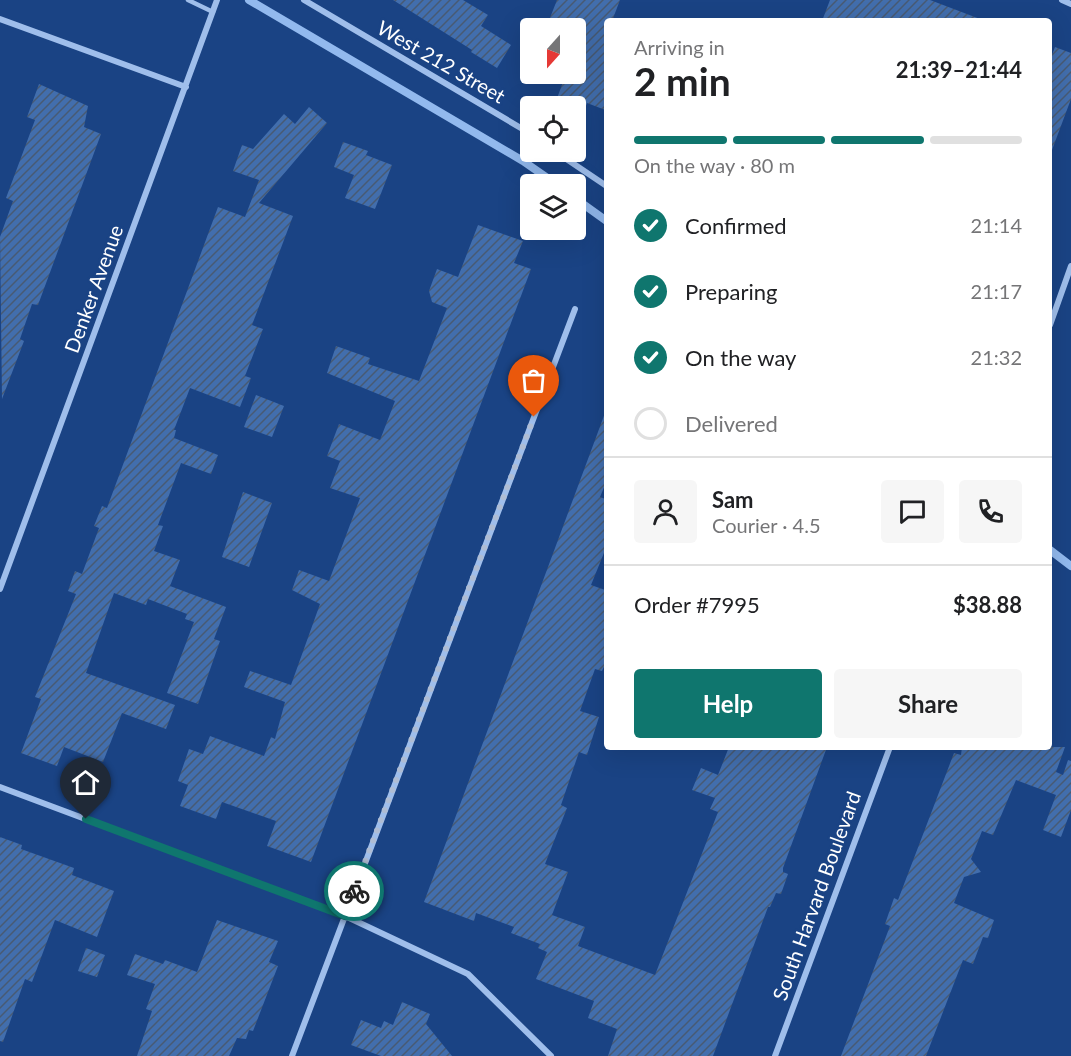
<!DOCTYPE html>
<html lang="en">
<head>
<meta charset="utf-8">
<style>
  body { margin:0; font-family:Lato,sans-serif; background:#f6f6f6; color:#202124; height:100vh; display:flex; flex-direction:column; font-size:22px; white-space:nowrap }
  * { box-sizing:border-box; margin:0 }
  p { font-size:20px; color:#757577 }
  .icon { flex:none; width:33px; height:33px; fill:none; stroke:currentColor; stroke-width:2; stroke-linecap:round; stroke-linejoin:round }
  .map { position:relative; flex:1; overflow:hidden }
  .details { position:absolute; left:604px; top:18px; width:448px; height:732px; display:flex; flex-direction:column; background:#fff; border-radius:6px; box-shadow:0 6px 24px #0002 }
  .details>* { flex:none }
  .needle { width:39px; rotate:201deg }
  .controls { position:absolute; left:520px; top:18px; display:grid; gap:12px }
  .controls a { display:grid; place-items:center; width:66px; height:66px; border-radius:6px; background:#fff; box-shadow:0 6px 24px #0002; font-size:30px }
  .pin { position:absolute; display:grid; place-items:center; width:51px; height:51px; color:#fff; margin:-62px -26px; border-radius:50% 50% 50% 0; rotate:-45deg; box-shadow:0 0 6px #0007 }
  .pin .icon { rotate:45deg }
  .courier { position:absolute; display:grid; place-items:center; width:60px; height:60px; margin:-30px; border:4px solid #0f766e; border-radius:50%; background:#fff; color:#222; box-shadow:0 2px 8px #0007 }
  .overview em { font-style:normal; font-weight:700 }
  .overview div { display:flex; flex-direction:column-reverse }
  .overview { display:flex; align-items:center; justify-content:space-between; height:102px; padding:0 30px }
  h1 { font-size:39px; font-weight:700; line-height:45px }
  .bar { display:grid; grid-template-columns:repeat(4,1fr); gap:9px 6px; align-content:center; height:72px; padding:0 30px }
  .bar i { height:8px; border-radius:4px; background:#e0e0e0 }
  .bar .current { background:#0f766e }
  .bar p { grid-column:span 4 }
  .line { display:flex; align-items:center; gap:15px; padding:0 30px; border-top:2px solid #e0e0e0 }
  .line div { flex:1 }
  .round { display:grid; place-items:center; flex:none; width:63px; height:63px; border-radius:6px; background:#f6f6f6 }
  ol { padding:0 30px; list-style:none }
  li { display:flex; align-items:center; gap:18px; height:66px }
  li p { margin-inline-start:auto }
  li .icon { padding:6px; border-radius:50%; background:#0f766e; color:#fff; stroke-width:4 }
  li:last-child { color:#757577 }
  li i { width:33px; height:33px; border:3px solid #e0e0e0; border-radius:50% }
  .button { display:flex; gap:12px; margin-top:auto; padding:12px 30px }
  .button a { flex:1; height:69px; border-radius:6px; background:#0f766e; color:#fff; font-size:24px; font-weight:700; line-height:69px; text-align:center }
  .button a+a { background:#f6f6f6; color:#202124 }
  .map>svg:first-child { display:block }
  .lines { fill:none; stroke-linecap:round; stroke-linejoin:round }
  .stream { stroke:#92b9ee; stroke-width:8 }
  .building { fill:url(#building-hatch) }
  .lane { stroke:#9fbeeb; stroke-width:4.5 }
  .street { stroke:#9fbeeb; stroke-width:6 }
  .done { stroke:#afbdd4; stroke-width:6; stroke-dasharray:0 10.8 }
  .route { stroke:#0f766e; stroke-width:8 }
  .labels { text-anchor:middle; stroke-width:5; stroke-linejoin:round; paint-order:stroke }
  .street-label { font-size:20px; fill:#fff; stroke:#1a4384 }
</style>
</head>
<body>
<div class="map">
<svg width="1071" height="1056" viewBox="0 0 1071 1056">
  <defs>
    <pattern id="building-hatch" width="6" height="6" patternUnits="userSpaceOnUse" patternTransform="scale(1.5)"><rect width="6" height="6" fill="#426ead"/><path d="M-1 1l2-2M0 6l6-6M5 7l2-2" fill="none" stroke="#485a73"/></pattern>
  </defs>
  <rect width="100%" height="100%" fill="#1a4384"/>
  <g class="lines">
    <path class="stream" d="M249 0 523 161 556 184
      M576 199 608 222
      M1050 550 1071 566"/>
  </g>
  <path class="building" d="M393 0H463L488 15 481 26 511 45 497 68 471 52 472 50Z
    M557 0H620L612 21H608V111L587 103 584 111 556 101 566 74H576V28H546Z
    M830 0H930L980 19 822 21Z
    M1055 47 1071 53V99L1052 150H1050V60Z
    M39 84 88 106 84 127 101 134 38 305 32 304 20 339 24 341 2 399 0 237 13 201 6 198 35 120 27 117Z
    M309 107 327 123 259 203 293 216 252 325 263 329 245 376 251 378 240 407 190 388 174 430H176L174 438 218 455 211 474 181 463 158 525 163 526 154 551 180 560 170 586 226 607 214 639 220 641 198 704 167 693 194 622 185 619 187 614 148 599 146 605 114 593 86 673 175 705 166 729 122 713 103 762 64 747 57 766 21 753 41 699 35 697 76 594 68 591 75 571 82 574 99 528 94 526 102 506 107 508 218 207 245 217 259 180 233 171 242 145 253 149 284 114 295 124Z
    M343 142 368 151 366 155 392 165 375 209 345 198 354 175 334 167Z
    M478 225 523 241 514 263 531 269 311 862 267 846 276 821 222 802 216 819 180 806 188 785 178 781 189 749 203 754 210 736 264 756 271 737 275 739 285 702 244 687 250 671 291 685 320 604 292 590 299 570 329 581 360 498 330 488 340 461 327 456 339 424 380 440 395 401 327 373 336 346 370 358 368 364 419 381 447 308 432 302 429 291 437 269 458 277Z
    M256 395 284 406 272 437 244 427Z
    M605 413H608V478L600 497 608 500V543L591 585 608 591V658L602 671 595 669 580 711 599 717 587 755 579 752 561 805 567 808 545 864 568 872 552 915 585 927 578 946 655 975 718 812 710 809 715 798 692 790 701 768 718 775 729 747H827L783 868V872L788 874 781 894 776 893 770 907H768L713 1056H608L617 1029 588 1018 594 1001 536 979 547 952 538 948 540 944 511 933 514 927 476 913 474 921 424 902Z
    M243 492 272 503 249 567 222 557Z
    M962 747H1065L1056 772 1063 775 1068 760 1071 761V810L1061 837 1043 830 1056 795 1016 780 993 835 982 831 971 859 981 872 964 877 954 903 994 920 988 938 983 937 973 964 963 960 926 1056H841L890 926 885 924 894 898 898 900 954 753 961 755Z
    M0 837 22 845 21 849 74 868 72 875 114 891 97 937 55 920 32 982 25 979 3 1042 0 1041Z
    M217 920 278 941 269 962 278 966 253 1031 249 1030 246 1039 237 1038 229 1056H137L152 1011 146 1009 155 984 127 975 135 954 163 964 165 960 197 972Z
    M86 948 105 955 97 977 78 971Z
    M402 1002 430 1014 426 1024 452 1056H381L351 1045 361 1020 381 1028 384 1021 393 1025Z"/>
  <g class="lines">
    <path class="lane" d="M188 0 213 12"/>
    <path class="street" d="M304 0 531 134
      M1062 0 1071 4
      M0 19 186 87
      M556 152 608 187
      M1050 325 1071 266
      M0 589 217 0
      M0 787 345 916 468 974 551 1056
      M292 1056 575 309
      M775 1056 890 747"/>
  </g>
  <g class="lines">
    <path class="done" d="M354 891 534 417"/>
    <path class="route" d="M86 819 345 916 354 891"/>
  </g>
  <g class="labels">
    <g class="street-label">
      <text transform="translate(441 62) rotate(30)" y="7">West 212 Street</text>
      <text transform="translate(94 289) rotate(-70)" y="7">Denker Avenue</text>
      <text transform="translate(817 896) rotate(-70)" y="7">South Harvard Boulevard</text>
    </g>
  </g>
</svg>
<div class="controls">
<a><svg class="needle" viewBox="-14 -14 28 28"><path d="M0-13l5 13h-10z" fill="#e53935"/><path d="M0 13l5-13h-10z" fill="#757577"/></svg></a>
<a><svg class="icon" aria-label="locate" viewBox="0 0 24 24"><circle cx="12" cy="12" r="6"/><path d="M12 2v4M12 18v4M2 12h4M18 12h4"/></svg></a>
<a><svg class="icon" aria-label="layers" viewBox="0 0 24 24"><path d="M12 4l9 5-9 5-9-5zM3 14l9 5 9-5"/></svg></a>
</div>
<div class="pin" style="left:534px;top:417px;background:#ea580c"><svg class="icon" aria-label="bag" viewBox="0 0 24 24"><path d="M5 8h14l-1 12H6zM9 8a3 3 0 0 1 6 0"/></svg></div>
<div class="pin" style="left:86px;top:819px;background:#1f2937"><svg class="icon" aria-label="home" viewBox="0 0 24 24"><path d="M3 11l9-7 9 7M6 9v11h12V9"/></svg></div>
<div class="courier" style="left:354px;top:891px"><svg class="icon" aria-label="bike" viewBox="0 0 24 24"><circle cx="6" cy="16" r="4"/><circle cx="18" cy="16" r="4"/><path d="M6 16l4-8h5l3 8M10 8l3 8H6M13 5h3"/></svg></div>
<section class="details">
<div class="overview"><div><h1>2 min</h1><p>Arriving in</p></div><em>21:39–21:44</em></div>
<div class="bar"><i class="current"></i><i class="current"></i><i class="current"></i><i></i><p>On the way · 80 m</p></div>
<ol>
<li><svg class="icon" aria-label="check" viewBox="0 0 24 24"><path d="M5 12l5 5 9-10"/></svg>Confirmed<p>21:14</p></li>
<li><svg class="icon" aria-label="check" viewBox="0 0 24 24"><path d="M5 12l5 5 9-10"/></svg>Preparing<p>21:17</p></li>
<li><svg class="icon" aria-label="check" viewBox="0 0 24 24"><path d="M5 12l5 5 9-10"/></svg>On the way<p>21:32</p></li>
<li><i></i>Delivered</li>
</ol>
<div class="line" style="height:108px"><a class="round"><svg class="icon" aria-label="person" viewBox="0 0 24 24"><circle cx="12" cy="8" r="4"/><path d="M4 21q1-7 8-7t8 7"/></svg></a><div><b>Sam</b><p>Courier · 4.5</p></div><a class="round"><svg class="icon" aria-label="chat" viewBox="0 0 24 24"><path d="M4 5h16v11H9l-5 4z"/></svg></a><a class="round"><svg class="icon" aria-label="phone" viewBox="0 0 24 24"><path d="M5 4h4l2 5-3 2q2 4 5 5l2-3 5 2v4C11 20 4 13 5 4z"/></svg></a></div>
<div class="line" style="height:78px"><div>Order #7995</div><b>$38.88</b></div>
<div class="button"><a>Help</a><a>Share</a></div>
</section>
</div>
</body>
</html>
